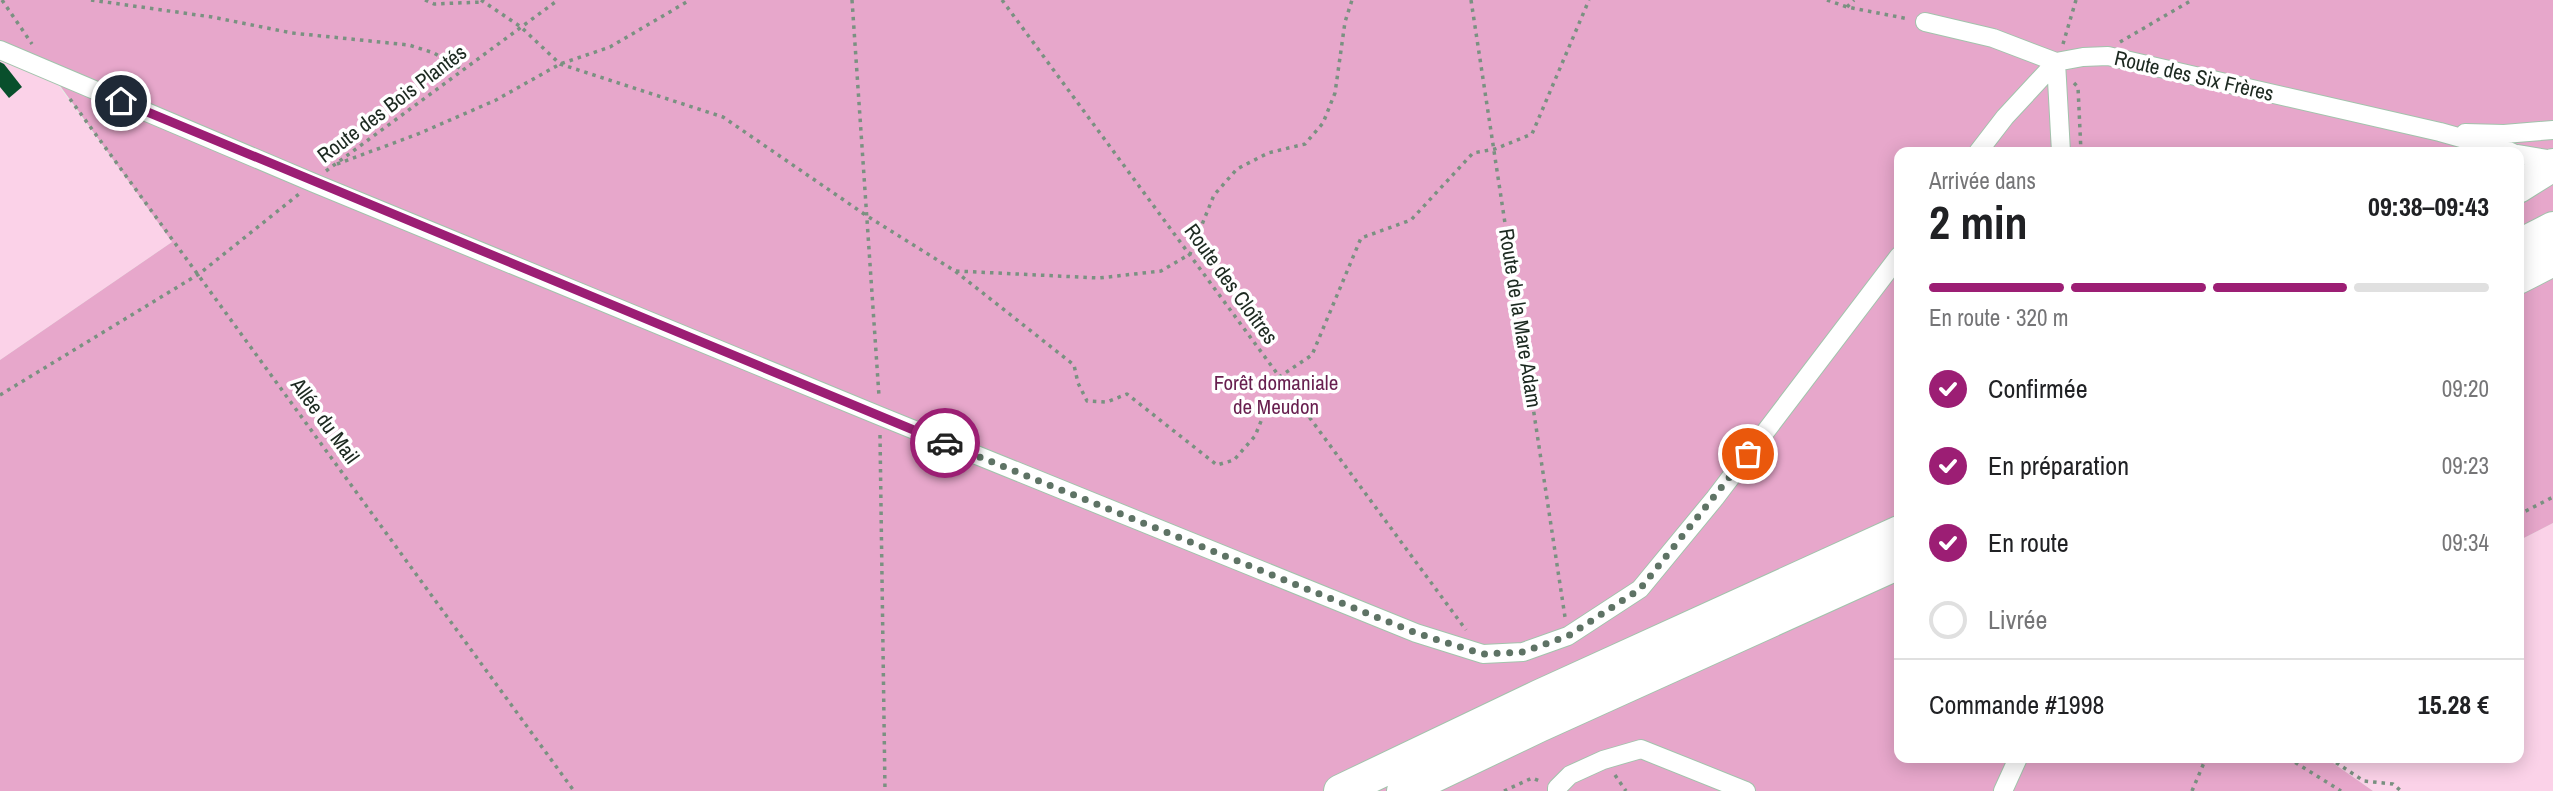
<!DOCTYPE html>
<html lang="fr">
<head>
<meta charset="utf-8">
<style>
  body { margin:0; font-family:"Archivo Narrow",sans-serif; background:#f2f2f2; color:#202124; height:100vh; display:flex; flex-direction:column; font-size:26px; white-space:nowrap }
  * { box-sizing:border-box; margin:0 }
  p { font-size:23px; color:#757577 }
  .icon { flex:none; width:38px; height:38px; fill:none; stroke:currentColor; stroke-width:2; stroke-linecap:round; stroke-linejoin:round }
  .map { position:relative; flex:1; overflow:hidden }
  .panel { position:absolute; left:1894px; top:147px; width:630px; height:616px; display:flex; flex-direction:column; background:#fff; border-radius:14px; box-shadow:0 4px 18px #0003 }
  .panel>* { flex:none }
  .pin { position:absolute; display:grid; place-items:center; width:60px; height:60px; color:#fff; margin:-30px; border:4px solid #fff; border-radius:50%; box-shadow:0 2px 7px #0007 }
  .courier { position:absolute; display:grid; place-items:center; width:70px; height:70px; margin:-35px; border:5px solid #9c1e74; border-radius:50%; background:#fff; color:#222; box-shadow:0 2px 9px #0007 }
  .summary em { font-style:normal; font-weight:700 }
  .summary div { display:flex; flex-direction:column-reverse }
  .summary { display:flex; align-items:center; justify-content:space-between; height:119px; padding:0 35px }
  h1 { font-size:46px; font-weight:700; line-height:52px }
  .bar { display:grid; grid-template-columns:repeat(4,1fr); gap:10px 7px; align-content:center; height:84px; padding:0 35px }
  .bar i { height:9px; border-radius:5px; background:#e0e0e0 }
  .bar .active { background:#9c1e74 }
  .bar p { grid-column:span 4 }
  .line { display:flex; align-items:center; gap:18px; padding:0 35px; border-top:2px solid #e0e0e0 }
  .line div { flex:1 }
  ol { padding:0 35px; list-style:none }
  li { display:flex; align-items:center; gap:21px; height:77px }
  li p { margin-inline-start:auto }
  li .icon { padding:7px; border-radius:50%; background:#9c1e74; color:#fff; stroke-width:4 }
  li:last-child { color:#757577 }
  li i { width:38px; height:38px; border:4px solid #e0e0e0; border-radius:50% }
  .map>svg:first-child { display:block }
  .green { fill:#fbd2e8 }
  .forest { fill:#e7a7cb }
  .building { fill:#094f2c }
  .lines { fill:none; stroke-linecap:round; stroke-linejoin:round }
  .street-casing { stroke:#a2c3ac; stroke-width:20 }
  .highway-casing { stroke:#a2c3ac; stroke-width:34 }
  .path { stroke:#7a9181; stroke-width:3.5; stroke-dasharray:3.5 5; stroke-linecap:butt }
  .street { stroke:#fff; stroke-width:18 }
  .highway { stroke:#fff; stroke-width:32 }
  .done { stroke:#5e7365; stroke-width:7; stroke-dasharray:0 12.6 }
  .route { stroke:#9c1e74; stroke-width:9 }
  .labels { text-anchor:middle; stroke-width:7; stroke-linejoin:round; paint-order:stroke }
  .street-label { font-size:21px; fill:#1c2920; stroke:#fff }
  .park-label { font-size:21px; fill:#681f4f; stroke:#fff }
</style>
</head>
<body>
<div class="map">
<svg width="2553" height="791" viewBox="0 0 2553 791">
  <rect width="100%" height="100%" fill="#dafde5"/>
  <path class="green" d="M0 50 47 69 172 242 0 360Z
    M2553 523V791H2373L2326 758H2518V541Z"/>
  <path class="forest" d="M0 0H2553V523L2518 541V152H1899V758H2326L2373 791H0V360L172 242 48 69 0 50Z"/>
  <path class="building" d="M0 62 4 64 22 87 9 98 0 87Z"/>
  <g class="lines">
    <defs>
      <path id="street" d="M1925 22 1993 38 2056 62 2083 57 2108 56 2440 132 2511 152
        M0 50 314 183 880 416 1416 633 1483 654 1523 652 1568 636 1640 589 1715 498 1899 256
        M2056 62 2061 152
        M2465 133 2504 134 2553 130
        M1978 152 2005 117 2056 62
        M2518 154 2553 160
        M1557 791V788L1570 775 1603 760 1641 749 1746 791
        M2003 791 2018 758"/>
      <path id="highway" d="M2518 187 2553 165
        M2518 246 2553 228
        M2518 278 2553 260
        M1340 791 1539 696 1899 532
        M1403 791 1539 726 1899 563"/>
    </defs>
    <use href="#street" class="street-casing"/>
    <use href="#highway" class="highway-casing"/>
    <path class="path" d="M2 0 32 44
      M91 0 212 17 292 33 409 45 434 53 463 70
      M425 0 434 4 482 2
      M481 0 521 27 560 64 723 117 867 216 955 271 1074 365 1078 383 1087 401 1107 402 1127 394 1217 465 1234 460 1255 436 1279 377 1312 355 1361 238 1411 220 1473 153 1495 149 1532 134 1589 0
      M852 0 879 396
      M1002 0 1466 630
      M1471 0 1565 617
      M1827 0 1847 7 1909 19
      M1847 7 1854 0
      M2120 42 2192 0
      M2063 44 2076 0
      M2074 83 2078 87 2081 152
      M70 99 574 791
      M337 164 418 134 496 100 560 64 610 47 690 0
      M326 171 558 0
      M956 271 1099 278 1161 271 1190 254 1214 195 1237 169 1268 153 1305 144 1323 123 1335 93 1345 22 1352 0
      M0 395 199 274 299 194
      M880 435 885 791
      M2518 515 2553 497
      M2288 758 2341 791
      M2329 758 2364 781 2393 784 2401 791
      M1615 775 1626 791
      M1504 791 1532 778 1542 782
      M2192 791 2206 758"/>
    <use href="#street" class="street"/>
    <use href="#highway" class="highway"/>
  </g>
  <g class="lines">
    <path class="done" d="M945 443 1416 633 1483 654 1523 652 1568 636 1640 589 1748 454"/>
    <path class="route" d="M121 101 945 443"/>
  </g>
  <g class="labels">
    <g class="street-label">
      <text transform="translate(2194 76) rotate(13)" y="7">Route des Six Frères</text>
      <text transform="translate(392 104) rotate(-37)" y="7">Route des Bois Plantés</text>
      <text transform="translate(1231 284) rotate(54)" y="7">Route des Cloîtres</text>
      <text transform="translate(1520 318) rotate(81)" y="7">Route de la Mare Adam</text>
      <text transform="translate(325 421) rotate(54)" y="7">Allée du Mail</text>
    </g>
    <g class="park-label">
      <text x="1276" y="390">Forêt domaniale<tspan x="1276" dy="24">de Meudon</tspan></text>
    </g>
  </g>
</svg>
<div class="pin" style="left:1748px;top:454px;background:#ea580c"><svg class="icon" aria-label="bag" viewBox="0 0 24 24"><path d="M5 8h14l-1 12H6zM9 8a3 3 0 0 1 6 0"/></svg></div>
<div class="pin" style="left:121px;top:101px;background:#1f2937"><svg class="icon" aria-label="home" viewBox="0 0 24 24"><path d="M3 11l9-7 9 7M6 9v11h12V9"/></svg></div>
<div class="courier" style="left:945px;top:443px"><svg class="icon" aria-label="car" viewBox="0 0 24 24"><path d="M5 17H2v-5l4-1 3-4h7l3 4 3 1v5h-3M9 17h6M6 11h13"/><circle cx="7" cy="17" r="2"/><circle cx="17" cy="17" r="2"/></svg></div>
<section class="panel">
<div class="summary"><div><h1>2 min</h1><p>Arrivée dans</p></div><em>09:38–09:43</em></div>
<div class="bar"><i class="active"></i><i class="active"></i><i class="active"></i><i></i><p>En route · 320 m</p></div>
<ol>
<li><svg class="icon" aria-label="check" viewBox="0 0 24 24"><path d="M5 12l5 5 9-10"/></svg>Confirmée<p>09:20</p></li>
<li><svg class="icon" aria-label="check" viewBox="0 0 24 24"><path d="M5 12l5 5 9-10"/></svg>En préparation<p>09:23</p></li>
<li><svg class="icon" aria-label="check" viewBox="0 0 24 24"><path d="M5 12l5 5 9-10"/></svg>En route<p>09:34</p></li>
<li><i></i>Livrée</li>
</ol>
<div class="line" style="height:91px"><div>Commande #1998</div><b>15.28 €</b></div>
</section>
</div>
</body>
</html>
